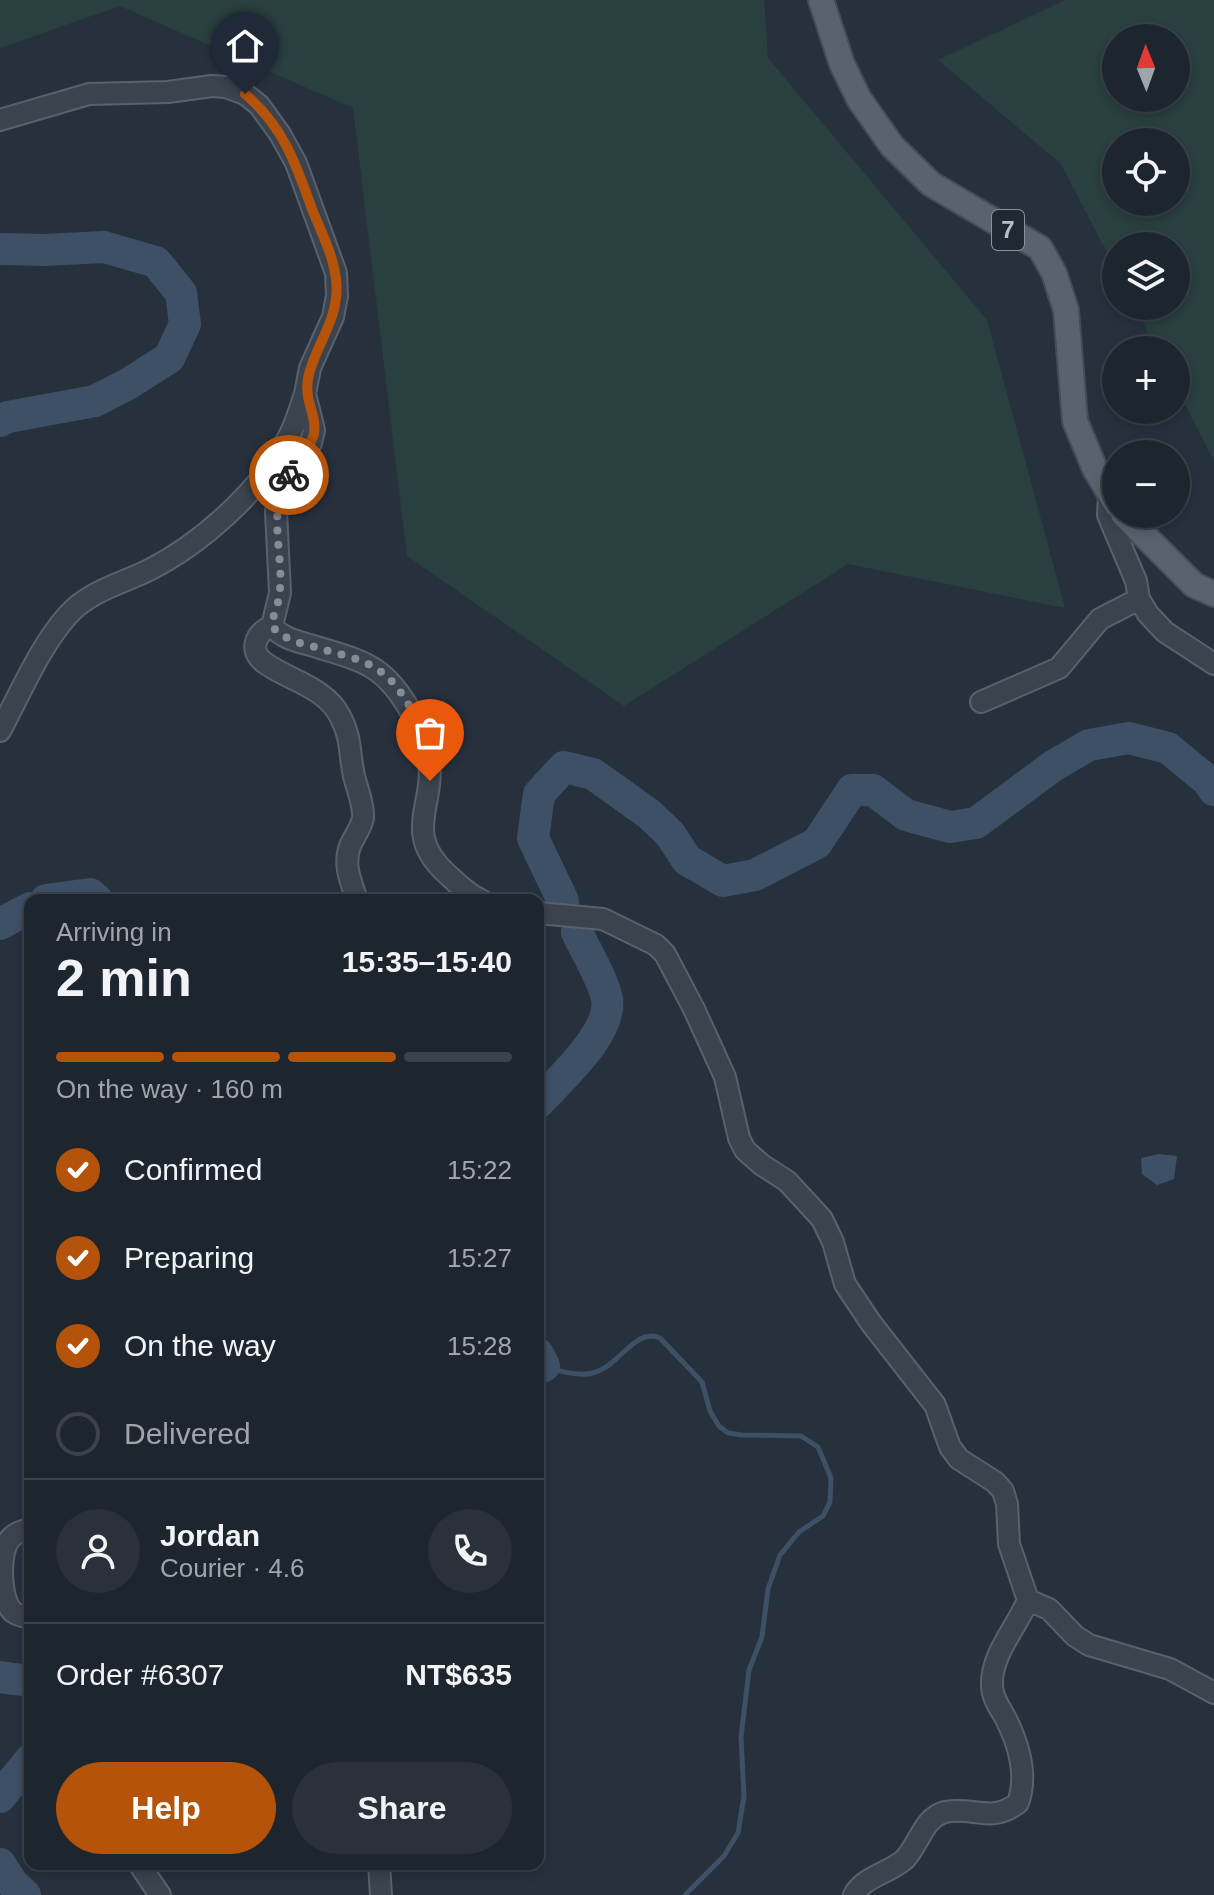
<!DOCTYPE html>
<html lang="en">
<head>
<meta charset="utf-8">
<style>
  body { margin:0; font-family:Helvetica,sans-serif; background:#2a313a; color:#f1f3f6; height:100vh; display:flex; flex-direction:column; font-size:30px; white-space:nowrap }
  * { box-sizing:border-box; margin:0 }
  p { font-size:26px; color:#a0a5aa }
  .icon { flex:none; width:44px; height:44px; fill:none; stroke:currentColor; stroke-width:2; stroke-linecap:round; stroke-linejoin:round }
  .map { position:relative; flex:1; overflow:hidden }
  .sheet { position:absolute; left:24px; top:894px; width:520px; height:976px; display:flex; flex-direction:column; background:#1d252e; border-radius:16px; box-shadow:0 4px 12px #0003,0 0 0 2px #3b424a }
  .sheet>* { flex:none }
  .needle { width:52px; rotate:359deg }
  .buttons { position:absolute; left:1102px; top:24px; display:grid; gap:16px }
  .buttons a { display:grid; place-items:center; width:88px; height:88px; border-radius:50%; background:#1d252e; box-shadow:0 4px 12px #0003,0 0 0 2px #3b424a; font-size:40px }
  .pin { position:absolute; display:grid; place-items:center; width:68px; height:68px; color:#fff; margin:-82px -34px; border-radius:50% 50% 50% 0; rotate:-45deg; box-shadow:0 0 8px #0007 }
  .pin .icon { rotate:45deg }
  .courier { position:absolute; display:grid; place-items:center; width:80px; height:80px; margin:-40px; border:6px solid #b45309; border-radius:50%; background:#fff; color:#222; box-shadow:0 2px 10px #0007 }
  .summary em { font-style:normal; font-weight:700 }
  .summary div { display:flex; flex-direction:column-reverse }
  .summary { display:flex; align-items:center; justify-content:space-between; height:136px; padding:0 32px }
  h1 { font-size:52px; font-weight:700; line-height:60px }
  .bar { display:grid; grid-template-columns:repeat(4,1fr); gap:12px 8px; align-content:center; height:96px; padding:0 32px }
  .bar i { height:10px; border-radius:6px; background:#3b424a }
  .bar .current { background:#b45309 }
  .bar p { grid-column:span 4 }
  .line { display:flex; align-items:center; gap:20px; padding:0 32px; border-top:2px solid #3b424a }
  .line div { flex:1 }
  .round { display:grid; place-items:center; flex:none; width:84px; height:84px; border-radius:42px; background:#2a313a }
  ol { padding:0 32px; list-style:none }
  li { display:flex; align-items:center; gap:24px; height:88px }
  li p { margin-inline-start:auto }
  li .icon { padding:8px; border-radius:50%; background:#b45309; color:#fff; stroke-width:4 }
  li:last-child { color:#a0a5aa }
  li i { width:44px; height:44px; border:4px solid #3b424a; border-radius:50% }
  .button { display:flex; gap:16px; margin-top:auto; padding:16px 32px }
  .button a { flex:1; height:92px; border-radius:48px; background:#b45309; color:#fff; font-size:32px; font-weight:700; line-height:92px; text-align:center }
  .button a+a { background:#2a313a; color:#f1f3f6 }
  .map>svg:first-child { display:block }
  .green { fill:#2a3f40; fill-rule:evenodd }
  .water { fill:#3e5066 }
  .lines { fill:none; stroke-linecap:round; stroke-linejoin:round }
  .stream { stroke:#3e5066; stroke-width:5 }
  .river { stroke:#3e5066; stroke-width:32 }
  .minor-casing { stroke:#59616c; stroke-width:24 }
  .major-casing { stroke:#444c57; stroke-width:28 }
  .minor { stroke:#3b434e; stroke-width:20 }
  .major { stroke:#59626e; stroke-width:24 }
  .done { stroke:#858d98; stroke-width:8; stroke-dasharray:0 14.4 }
  .route { stroke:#b45309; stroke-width:10 }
  .labels { text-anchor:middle; stroke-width:7; stroke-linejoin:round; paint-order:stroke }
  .shield { fill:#202833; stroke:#8a919c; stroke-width:2 }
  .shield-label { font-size:24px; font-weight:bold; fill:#b7bec9 }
</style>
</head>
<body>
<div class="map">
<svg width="1214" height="1895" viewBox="0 0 1214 1895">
  <rect width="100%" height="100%" fill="#27313e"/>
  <path class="green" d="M0 0H764L768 58 987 320 1065 608 848 564 624 706 407 556 353 108 120 6 0 48Z
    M1065 0H1214V461L1176 387V350H1157L1135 306H1176V246H1116V270L1061 164 938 60ZM1116 38H1176V98H1116ZM1116 142H1176V202H1116Z"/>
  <path class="water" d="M1159 1154 1177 1156 1174 1179 1157 1185 1142 1174 1141 1158Z"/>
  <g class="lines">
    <path class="stream" d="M544 1366C558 1371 577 1377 593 1373 620 1366 635 1327 660 1338L702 1382 710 1411 719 1426 728 1433 742 1435 801 1436 818 1447 831 1478 830 1502 823 1516 799 1532 780 1555 768 1589 762 1637 749 1670 741 1737 744 1796 738 1833 724 1856 685 1895"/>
    <path class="river" d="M0 249 45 250 104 247 156 262 181 293 185 324 169 358 128 384 95 401 8 417 0 421
      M46 900 90 894 97 900
      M563 901 533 838 539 794 564 767 593 774 649 814 670 834 687 860 723 881 755 875 817 843 852 790H873L906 815 950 827 976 823 1053 766 1089 745 1129 738 1168 748 1208 781 1214 790
      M0 924 30 908
      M538 1103C559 1080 617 1029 606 995 600 973 586 952 577 932
      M538 1354 544 1366 538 1368
      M0 1677 30 1681
      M0 1797 30 1760
      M0 1864 13 1884 25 1895"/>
    <defs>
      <path id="minor" d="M0 120 89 94 168 92 212 86 226 87 245 94 259 105 280 134 296 163 336 273 337 296 333 317 310 368 305 394 314 430 311 443 281 488 276 511 280 593 272 626C282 638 296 641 310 645 362 661 384 663 412 714 420 728 427 743 429 760 435 807 402 833 447 874 458 884 467 894 481 900
        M1109 493 1108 515 1136 581 1139 599 1148 614 1165 632 1214 664
        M272 626C255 633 248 651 265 663 290 681 325 687 340 716 352 738 349 754 354 776 357 789 364 804 363 818 361 828 354 837 350 846 343 865 351 882 357 900
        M981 702 1059 668 1100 619 1139 599
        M0 731C20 694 40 646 68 615 88 592 120 584 147 571 200 545 259 492 287 440 295 426 300 409 305 394
        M538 913 603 919 656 945 665 954 694 1009 725 1077 739 1138 745 1150 762 1165 787 1181 822 1219 833 1242 845 1284 871 1323 935 1405 950 1447 959 1459 995 1482 1003 1491 1007 1504 1009 1544 1028 1600C1017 1627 991 1654 992 1685 992 1698 1000 1708 1006 1719 1019 1745 1028 1775 1018 1803 990 1824 974 1806 945 1812 924 1817 919 1844 905 1859 890 1873 864 1876 854 1895
        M30 1529C19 1531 10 1535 6 1546 0 1562 0 1599 13 1612 17 1615 24 1617 30 1618
        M1028 1600 1049 1609 1075 1636 1089 1645 1170 1669 1214 1693
        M139 1864 160 1895
        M379 1864 381 1895"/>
      <path id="major" d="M821 0 842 64 859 99 892 146 931 184 1040 248 1054 273 1066 310 1075 421 1095 469 1116 504
        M1123 514 1194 585 1214 594"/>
    </defs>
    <use href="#minor" class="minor-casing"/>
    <use href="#major" class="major-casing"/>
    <use href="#minor" class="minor"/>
    <use href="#major" class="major"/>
  </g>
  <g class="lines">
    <path class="done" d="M289 475C267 512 283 549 280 589 280 602 273 613 272 626 284 641 305 644 322 649 341 655 364 659 380 671 411 693 429 744 430 781"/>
    <path class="route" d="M245 94C283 126 296 164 312 209 323 237 340 267 336 298 333 327 313 351 308 379 304 402 317 414 314 433 311 448 296 461 289 475"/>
  </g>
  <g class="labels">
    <rect class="shield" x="992" y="210" width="32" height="40" rx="6"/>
    <g class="shield-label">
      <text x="1008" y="238">7</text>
    </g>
  </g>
</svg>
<div class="buttons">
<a><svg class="needle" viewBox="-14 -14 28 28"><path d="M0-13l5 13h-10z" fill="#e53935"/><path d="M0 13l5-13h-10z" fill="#a0a5aa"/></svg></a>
<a><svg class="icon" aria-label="locate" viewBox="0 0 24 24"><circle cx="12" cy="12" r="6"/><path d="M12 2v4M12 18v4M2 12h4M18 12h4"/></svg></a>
<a><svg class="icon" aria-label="layers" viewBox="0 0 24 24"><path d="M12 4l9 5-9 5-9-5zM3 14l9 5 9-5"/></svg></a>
<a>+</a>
<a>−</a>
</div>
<div class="pin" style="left:430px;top:781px;background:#ea580c"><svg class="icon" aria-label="bag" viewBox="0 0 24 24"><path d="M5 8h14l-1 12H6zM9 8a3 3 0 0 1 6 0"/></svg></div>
<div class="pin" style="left:245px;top:94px;background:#1f2937"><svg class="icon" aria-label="home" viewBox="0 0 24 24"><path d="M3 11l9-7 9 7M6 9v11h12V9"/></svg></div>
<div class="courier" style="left:289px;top:475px"><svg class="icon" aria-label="bike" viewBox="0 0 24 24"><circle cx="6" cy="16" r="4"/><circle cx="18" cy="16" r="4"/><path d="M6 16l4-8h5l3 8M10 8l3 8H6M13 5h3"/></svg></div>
<section class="sheet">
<div class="summary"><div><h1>2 min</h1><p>Arriving in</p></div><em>15:35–15:40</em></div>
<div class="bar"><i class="current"></i><i class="current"></i><i class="current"></i><i></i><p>On the way · 160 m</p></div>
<ol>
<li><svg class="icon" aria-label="check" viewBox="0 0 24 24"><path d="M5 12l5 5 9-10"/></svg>Confirmed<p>15:22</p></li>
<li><svg class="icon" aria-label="check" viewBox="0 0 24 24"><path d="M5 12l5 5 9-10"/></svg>Preparing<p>15:27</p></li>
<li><svg class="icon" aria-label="check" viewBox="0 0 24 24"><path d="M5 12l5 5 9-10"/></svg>On the way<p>15:28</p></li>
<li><i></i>Delivered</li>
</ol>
<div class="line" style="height:144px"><a class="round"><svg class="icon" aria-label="person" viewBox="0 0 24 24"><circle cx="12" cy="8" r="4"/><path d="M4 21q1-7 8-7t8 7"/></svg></a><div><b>Jordan</b><p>Courier · 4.6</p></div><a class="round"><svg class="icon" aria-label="phone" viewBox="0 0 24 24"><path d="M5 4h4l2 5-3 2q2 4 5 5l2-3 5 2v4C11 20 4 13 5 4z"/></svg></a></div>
<div class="line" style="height:104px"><div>Order #6307</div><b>NT$635</b></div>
<div class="button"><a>Help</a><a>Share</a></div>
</section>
</div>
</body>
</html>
